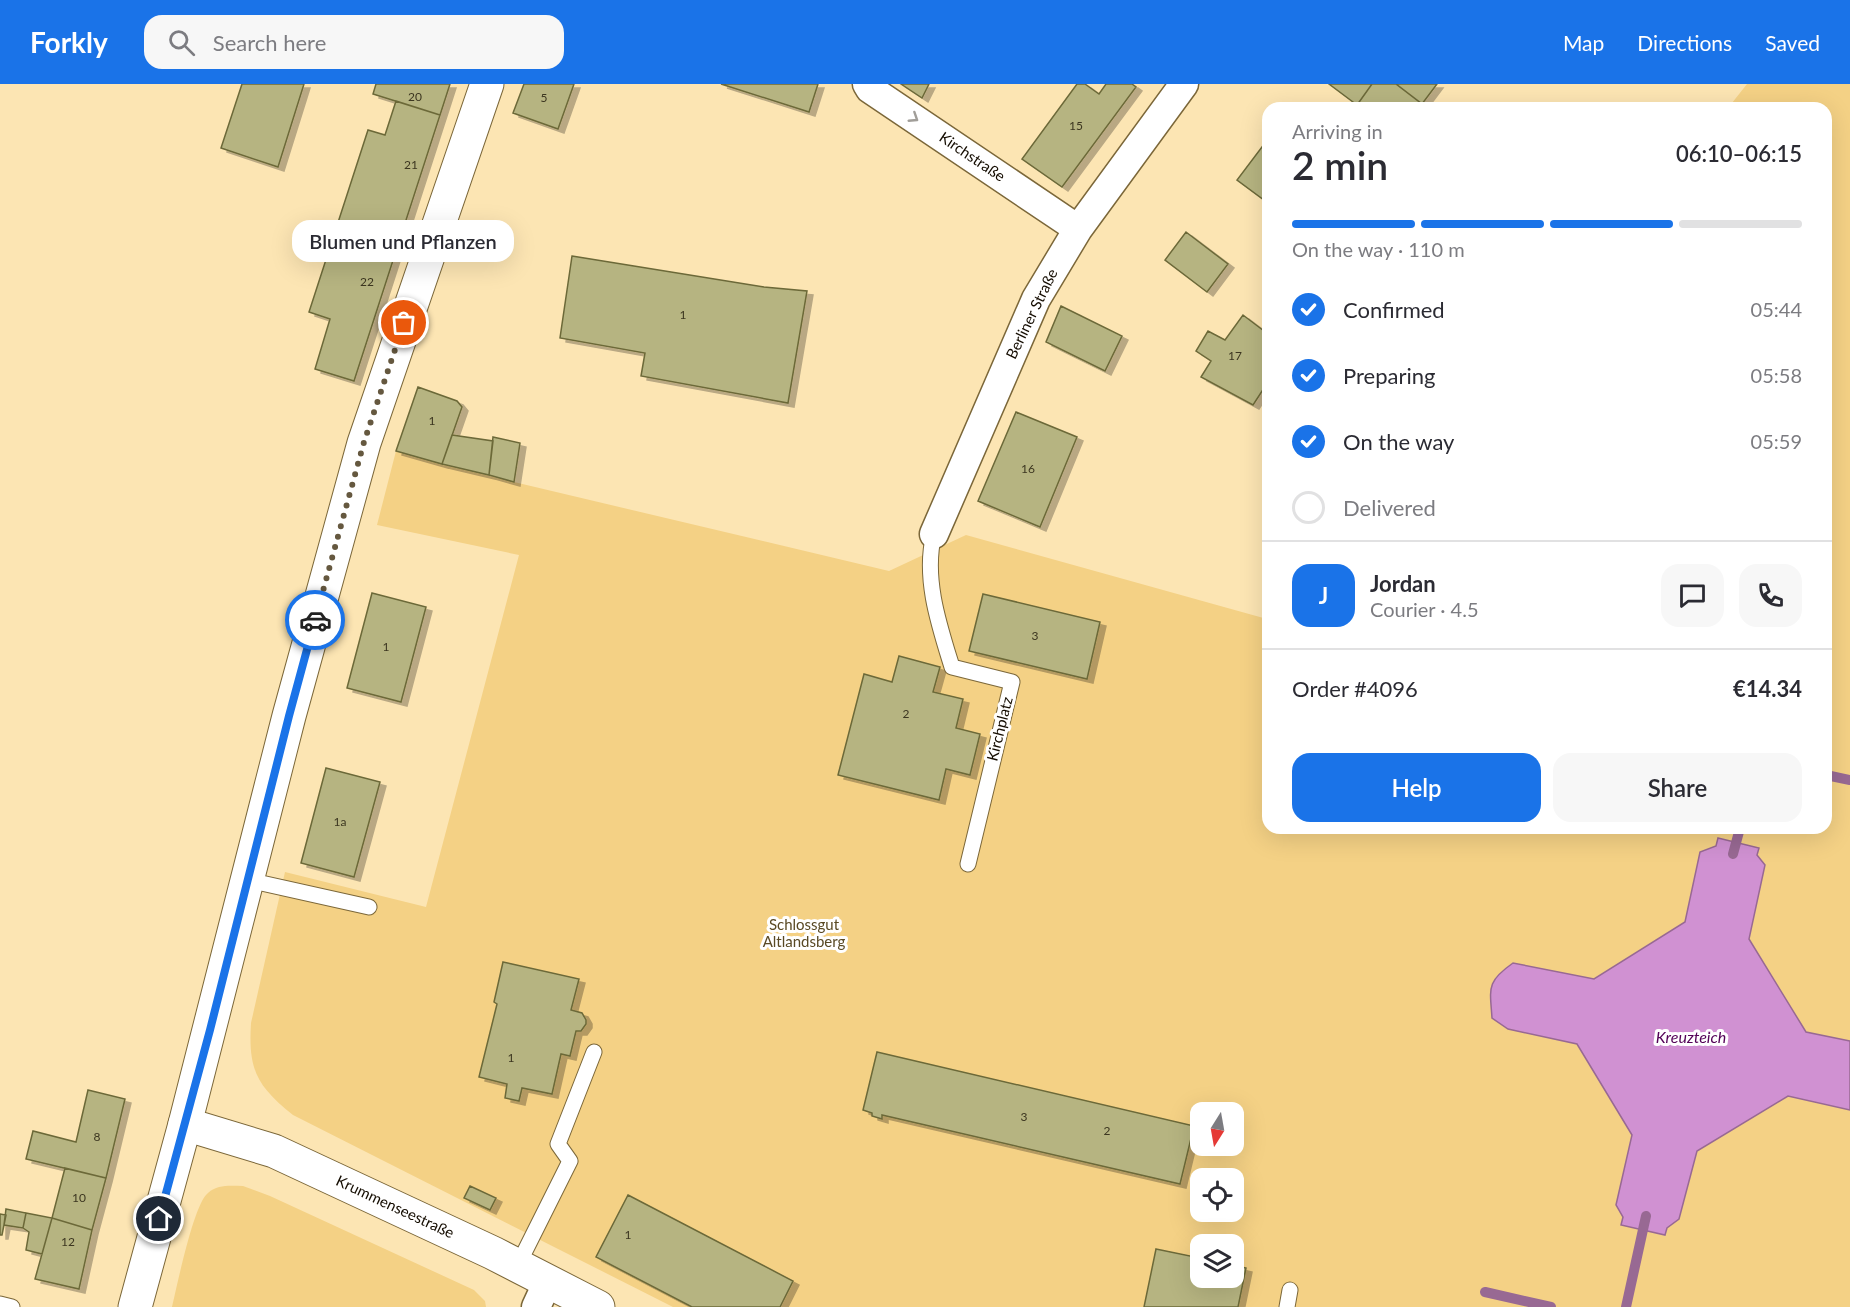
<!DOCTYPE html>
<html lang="en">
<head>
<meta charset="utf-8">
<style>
  body { margin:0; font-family:Lato,sans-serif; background:#f7f7f7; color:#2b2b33; height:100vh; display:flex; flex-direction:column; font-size:22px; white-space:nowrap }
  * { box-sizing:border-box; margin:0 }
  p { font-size:20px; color:#7c7c81 }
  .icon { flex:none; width:33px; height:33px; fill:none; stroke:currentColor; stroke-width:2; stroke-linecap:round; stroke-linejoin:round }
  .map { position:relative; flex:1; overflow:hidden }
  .drawer { position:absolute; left:1262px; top:18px; width:570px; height:732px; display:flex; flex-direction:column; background:#fff; border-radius:18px; box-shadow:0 6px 24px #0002 }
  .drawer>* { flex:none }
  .needle { width:39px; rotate:191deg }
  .controls { position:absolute; left:1190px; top:1018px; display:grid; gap:12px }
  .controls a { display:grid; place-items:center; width:54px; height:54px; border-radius:12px; background:#fff; box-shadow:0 6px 24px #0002; font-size:30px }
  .pin { position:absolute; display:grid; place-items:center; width:51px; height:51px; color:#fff; margin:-26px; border:3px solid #fff; border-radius:50%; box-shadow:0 2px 6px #0007 }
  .courier { position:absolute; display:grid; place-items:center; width:60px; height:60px; margin:-30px; border:4px solid #1a73e8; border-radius:50%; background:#fff; color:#222; box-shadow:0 2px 8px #0007 }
  .bubble { position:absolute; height:42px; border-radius:18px; background:#fff; box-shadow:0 6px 24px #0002; font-size:20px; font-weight:600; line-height:42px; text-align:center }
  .summary em { font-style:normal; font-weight:600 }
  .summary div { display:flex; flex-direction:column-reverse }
  .summary { display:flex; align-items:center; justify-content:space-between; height:102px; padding:0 30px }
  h1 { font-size:39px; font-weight:600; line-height:45px }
  .bar { display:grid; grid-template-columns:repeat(4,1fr); gap:9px 6px; align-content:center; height:72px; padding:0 30px }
  .bar i { height:8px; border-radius:4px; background:#e1e1e2 }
  .bar .current { background:#1a73e8 }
  .bar p { grid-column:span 4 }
  .line { display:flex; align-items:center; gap:15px; padding:0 30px; border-top:2px solid #e1e1e2 }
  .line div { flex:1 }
  .round { display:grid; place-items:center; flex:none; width:63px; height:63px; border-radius:18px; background:#f7f7f7 }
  ol { padding:0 30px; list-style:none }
  li { display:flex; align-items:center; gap:18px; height:66px }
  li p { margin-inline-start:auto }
  li .icon { padding:6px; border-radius:50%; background:#1a73e8; color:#fff; stroke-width:4 }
  li:last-child { color:#7c7c81 }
  li i { width:33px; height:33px; border:3px solid #e1e1e2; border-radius:50% }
  .primary-button { display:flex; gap:12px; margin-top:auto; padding:12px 30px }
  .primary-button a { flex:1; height:69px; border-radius:18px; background:#1a73e8; color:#fff; font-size:24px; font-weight:600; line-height:69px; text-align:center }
  .primary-button a+a { background:#f7f7f7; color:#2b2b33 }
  header { display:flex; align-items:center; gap:36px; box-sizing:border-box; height:84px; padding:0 30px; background:#1a73e8; color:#fff }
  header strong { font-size:28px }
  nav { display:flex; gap:33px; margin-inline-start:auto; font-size:21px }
  .search { width:420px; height:54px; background:#f7f7f7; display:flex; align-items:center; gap:15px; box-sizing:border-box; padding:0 21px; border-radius:18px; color:#7c7c81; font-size:22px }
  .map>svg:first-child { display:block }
  .green { fill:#f4d185; fill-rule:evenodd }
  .water { fill:#d091d2; stroke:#986993; stroke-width:1.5 }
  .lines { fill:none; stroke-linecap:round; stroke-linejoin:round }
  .stream { stroke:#986993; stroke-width:10 }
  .building { fill:#b6b481; stroke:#6c6939; stroke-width:1.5; filter:url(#shadow) }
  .service-casing { stroke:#7b6739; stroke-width:17 }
  .minor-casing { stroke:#7b6739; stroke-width:31 }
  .tertiary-casing { stroke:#7b6739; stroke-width:35 }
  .secondary-casing { stroke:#7b6739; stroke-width:35 }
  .service { stroke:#fff; stroke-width:15 }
  .minor { stroke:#fff; stroke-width:28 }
  .tertiary { stroke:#fff; stroke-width:33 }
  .secondary { stroke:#fff; stroke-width:33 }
  .oneway { stroke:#a19e99 }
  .done { stroke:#65583f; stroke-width:6; stroke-dasharray:0 10.8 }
  .route { stroke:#1a73e8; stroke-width:8 }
  .labels { text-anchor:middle; stroke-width:6; stroke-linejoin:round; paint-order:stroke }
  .number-label { font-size:12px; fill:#3c3620 }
  .street-label { font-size:15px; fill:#140c00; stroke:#fff }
  .park-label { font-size:15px; fill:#594924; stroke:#fff }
  .water-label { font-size:16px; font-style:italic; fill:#530257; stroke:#fff }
</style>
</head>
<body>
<header>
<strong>Forkly</strong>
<div class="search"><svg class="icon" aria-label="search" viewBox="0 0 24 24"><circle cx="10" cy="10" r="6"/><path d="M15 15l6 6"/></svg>Search here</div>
<nav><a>Map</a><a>Directions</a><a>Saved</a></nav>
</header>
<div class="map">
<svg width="1850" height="1223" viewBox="0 0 1850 1223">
  <defs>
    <filter id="shadow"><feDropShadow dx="6" dy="4" stdDeviation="0" flood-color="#0004"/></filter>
  </defs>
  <rect width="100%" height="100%" fill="#fce5b3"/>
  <path class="green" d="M1747 0H1850V1223H673L293 1031C257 1002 248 986 251 939L285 788 426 823 519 471 377 441 396 367 514 398 889 487 966 451 1267 535 1268 744H1826V24H1728ZM1200 1029H1233V1062H1200ZM1200 1095H1233V1128H1200ZM1200 1161H1233V1194H1200Z
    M243 1102 270 1112 474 1206 485 1217 486 1223H172C177 1202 194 1119 208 1109 218 1100 230 1102 243 1102Z"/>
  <path class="water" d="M1718 754 1759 764 1757 771 1765 781 1749 855 1806 948 1850 957V1026L1788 1012 1697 1067 1679 1135 1667 1144 1665 1151 1621 1141 1623 1133 1616 1121 1632 1051 1577 960 1508 945 1492 934C1490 904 1486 898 1513 879L1594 895 1685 838 1700 768 1716 762Z"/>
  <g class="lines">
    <path class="stream" d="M1826 691 1850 696
      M1733 770 1740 744
      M1485 1208 1551 1223
      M1626 1223 1646 1132"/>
  </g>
  <path class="building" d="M242 0H304L278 83 221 64Z
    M376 0H450L440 31 373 10Z
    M524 0H574L558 45 513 29Z
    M721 0H818L809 28Z
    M901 0H929L922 14Z
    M1077 0H1085L1099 10 1106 0H1132L1136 3 1062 103 1022 75Z
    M1329 0H1372L1357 21Z
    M1372 0H1396L1422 20 1419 24H1361L1357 21Z
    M1396 0H1437L1422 20Z
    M396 17 440 31 354 297 315 285 330 235 309 228 368 46 385 51Z
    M1268 55V119L1237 96Z
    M1186 148 1228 180 1207 208 1165 176Z
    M572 172 764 203 807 207 788 319 641 292 645 269 560 254Z
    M1061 222 1122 252 1105 287 1046 258Z
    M1243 231 1268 250V298L1253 321 1201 293 1211 277 1196 267 1208 247 1225 256Z
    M418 303 457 317 462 323 442 380 396 367Z
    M1016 328 1077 353 1040 443 978 417Z
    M452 351 493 357 489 391 442 380Z
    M493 353 520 359 514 398 489 391Z
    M372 509 426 523 401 618 347 604Z
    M983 510 1100 538 1087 595 969 567Z
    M899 572 940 583 933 608 963 615 956 644 980 650 970 691 946 685 939 716 838 691 864 590 892 598Z
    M326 684 380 698 354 793 301 779Z
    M503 878 579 895 571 926 582 929 586 936V940L581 947H576L570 972 561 970 552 1010 522 1004 519 1017 505 1014 507 1000 479 993 497 920 494 918Z
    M877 968 1194 1042 1180 1100 882 1031V1035L872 1032V1029L863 1026Z
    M88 1006 125 1015 106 1094 26 1075 33 1047 76 1058Z
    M65 1084 106 1094 92 1146 52 1134Z
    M470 1102 496 1114 490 1126 464 1114Z
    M628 1111 793 1197 780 1223H692L596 1173Z
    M6 1125 26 1129 23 1144 4 1141Z
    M26 1129 52 1134 42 1170 26 1166 29 1148 23 1144Z
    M0 1130 6 1131 2 1151H0Z
    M52 1134 92 1146 79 1205 35 1195Z
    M1156 1165 1200 1174V1194H1233V1181L1246 1184 1238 1223H1144Z"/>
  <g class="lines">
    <defs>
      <path id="service" d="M934 450C923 494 939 541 952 583L1012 598 968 780
        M248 796 369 823
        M518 1181 570 1077 558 1060 594 968
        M0 1220 12 1223
        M1287 1223 1290 1206"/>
      <path id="minor" d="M867 0 870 5 1078 145
        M934 450 1036 215 1078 145 1184 0
        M536 1223 548 1197"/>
      <path id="tertiary" d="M135 1223 185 1040"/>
      <path id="secondary" d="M487 0 364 359 289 632 185 1040 274 1067 493 1169 598 1223"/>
    </defs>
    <use href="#service" class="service-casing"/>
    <use href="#minor" class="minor-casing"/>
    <use href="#tertiary" class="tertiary-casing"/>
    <use href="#secondary" class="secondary-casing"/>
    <use href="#service" class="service"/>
    <use href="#minor" class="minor"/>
    <use href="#tertiary" class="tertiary"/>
    <use href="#secondary" class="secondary"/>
  </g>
  <defs><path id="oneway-chevron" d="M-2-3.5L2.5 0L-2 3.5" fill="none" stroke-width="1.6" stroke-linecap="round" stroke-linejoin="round" transform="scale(1.5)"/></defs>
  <use class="oneway" href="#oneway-chevron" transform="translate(914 34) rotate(33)"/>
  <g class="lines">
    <path class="done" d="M315 536 364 358 404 239"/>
    <path class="route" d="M159 1135 210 946 289 632 315 536"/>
  </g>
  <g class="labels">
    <g class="number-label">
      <text x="415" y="17">20</text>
      <text x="544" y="18">5</text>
      <text x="1076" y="46">15</text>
      <text x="411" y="85">21</text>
      <text x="367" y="202">22</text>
      <text x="683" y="235">1</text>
      <text x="1235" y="276">17</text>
      <text x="432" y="341">1</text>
      <text x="1028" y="389">16</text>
      <text x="1035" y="556">3</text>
      <text x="386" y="567">1</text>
      <text x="906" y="634">2</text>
      <text x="340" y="742">1a</text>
      <text x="511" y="978">1</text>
      <text x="1024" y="1037">3</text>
      <text x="1107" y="1051">2</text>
      <text x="97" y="1057">8</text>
      <text x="79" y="1118">10</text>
      <text x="628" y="1155">1</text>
      <text x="68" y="1162">12</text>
    </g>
    <g class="street-label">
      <text transform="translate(972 73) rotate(34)" y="5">Kirchstraße</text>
      <text transform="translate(1032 230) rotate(-64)" y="5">Berliner Straße</text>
      <text transform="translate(1000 645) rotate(-76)" y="5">Kirchplatz</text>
      <text transform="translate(395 1123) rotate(25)" y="5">Krummenseestraße</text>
    </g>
    <g class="park-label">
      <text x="804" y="846">Schlossgut<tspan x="804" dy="17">Altlandsberg</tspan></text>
    </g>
    <g class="water-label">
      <text x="1691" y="959">Kreuzteich</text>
    </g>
  </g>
</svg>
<div class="controls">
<a><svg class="needle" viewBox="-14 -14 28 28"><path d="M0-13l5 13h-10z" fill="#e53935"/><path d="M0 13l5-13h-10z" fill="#7c7c81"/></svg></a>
<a><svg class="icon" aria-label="locate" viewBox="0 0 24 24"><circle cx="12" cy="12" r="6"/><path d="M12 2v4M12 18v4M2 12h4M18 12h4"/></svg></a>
<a><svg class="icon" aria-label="layers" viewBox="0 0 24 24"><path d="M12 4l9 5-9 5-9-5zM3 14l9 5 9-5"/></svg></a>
</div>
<div class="pin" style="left:404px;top:239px;background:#ea580c"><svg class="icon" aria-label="bag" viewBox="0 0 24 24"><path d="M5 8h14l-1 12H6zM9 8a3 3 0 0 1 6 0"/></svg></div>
<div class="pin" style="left:159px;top:1135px;background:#1f2937"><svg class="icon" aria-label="home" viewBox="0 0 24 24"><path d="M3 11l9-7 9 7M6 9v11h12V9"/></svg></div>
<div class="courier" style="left:315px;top:536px"><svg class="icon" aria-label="car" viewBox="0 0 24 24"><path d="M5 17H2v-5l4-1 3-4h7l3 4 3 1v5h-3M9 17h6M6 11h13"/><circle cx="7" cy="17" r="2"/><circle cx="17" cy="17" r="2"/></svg></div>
<div class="bubble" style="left:292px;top:136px;width:222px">Blumen und Pflanzen</div>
<section class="drawer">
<div class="summary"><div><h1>2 min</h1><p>Arriving in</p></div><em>06:10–06:15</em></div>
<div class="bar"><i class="current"></i><i class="current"></i><i class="current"></i><i></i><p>On the way · 110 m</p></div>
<ol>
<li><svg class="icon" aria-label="check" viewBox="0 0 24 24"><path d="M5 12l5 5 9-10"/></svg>Confirmed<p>05:44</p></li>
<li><svg class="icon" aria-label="check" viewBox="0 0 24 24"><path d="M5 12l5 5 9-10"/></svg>Preparing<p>05:58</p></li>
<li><svg class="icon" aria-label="check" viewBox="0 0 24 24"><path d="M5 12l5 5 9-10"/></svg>On the way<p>05:59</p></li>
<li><i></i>Delivered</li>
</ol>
<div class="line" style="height:108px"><b class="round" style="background:#1a73e8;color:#fff">J</b><div><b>Jordan</b><p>Courier · 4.5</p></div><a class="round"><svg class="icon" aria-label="chat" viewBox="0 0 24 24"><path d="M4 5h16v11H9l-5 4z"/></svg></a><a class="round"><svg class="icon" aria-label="phone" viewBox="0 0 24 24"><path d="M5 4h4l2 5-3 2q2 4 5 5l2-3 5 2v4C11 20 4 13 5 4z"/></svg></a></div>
<div class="line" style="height:78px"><div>Order #4096</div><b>€14.34</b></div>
<div class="primary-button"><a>Help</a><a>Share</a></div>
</section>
</div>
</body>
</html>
